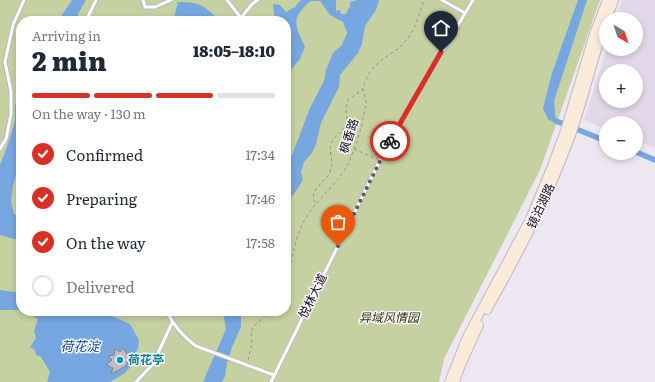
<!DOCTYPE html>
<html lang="en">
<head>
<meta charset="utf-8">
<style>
  body { margin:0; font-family:Literata,"Noto Sans SC",serif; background:#f6f6f7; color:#1f2937; height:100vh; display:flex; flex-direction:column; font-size:15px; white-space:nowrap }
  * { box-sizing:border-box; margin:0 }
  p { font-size:13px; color:#747a83 }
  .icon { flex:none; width:22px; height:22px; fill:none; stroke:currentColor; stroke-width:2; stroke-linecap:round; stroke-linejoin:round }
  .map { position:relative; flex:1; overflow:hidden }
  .side { position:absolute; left:16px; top:16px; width:275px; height:300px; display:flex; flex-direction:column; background:#fff; border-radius:16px; box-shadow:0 2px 6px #0003 }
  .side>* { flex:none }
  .needle { width:26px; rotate:141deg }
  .controls { position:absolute; left:599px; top:12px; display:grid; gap:8px }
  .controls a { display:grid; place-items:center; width:44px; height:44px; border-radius:50%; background:#fff; box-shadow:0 2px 6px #0003; font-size:20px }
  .pin { position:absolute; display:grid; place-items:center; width:34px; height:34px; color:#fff; margin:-41px -17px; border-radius:50% 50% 50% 0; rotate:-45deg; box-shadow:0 0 4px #0007 }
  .pin .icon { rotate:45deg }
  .courier { position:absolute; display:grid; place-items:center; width:40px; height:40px; margin:-20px; border:3px solid #d93025; border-radius:50%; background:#fff; color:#222; box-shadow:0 1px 5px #0007 }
  .head em { font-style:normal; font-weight:800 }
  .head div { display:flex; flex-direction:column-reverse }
  .head { display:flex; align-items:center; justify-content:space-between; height:68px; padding:0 16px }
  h1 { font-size:26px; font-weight:800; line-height:30px }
  .bar { display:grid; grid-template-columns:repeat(4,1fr); gap:6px 4px; align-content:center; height:48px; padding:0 16px }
  .bar i { height:5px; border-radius:3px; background:#e0e1e3 }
  .bar .active { background:#d93025 }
  .bar p { grid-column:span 4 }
  ol { padding:0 16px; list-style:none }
  li { display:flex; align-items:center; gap:12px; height:44px }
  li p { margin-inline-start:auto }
  li .icon { padding:4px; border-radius:50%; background:#d93025; color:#fff; stroke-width:4 }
  li:last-child { color:#747a83 }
  li i { width:22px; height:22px; border:2px solid #e0e1e3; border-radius:50% }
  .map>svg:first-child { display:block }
  .built { fill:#e2d8e9; fill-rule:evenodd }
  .green { fill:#c5d1a1; fill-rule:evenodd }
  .water { fill:#76a7e1 }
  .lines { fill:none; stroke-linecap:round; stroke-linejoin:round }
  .canal { stroke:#76a7e1; stroke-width:5.5 }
  .building { fill:#c2bcc6; stroke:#86808a }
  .lane-casing { stroke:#beb8c3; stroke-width:5 }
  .secondary-casing { stroke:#beb8c3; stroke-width:10 }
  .path { stroke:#938f96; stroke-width:1; stroke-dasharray:3 3; stroke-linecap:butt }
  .lane { stroke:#fff; stroke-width:3 }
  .secondary { stroke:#fbebda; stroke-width:8 }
  .done { stroke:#5d5a5f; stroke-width:4; stroke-dasharray:0 7.2 }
  .route { stroke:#d93025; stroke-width:5 }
  .culture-dot { fill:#0f9aa8; stroke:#faf4ff; stroke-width:1.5 }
  .labels { text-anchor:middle; stroke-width:3; stroke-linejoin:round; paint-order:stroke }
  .street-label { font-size:12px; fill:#100e11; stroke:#faf4ff }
  .park-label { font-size:12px; font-style:italic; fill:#2f3900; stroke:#faf4ff }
  .culture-label { font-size:12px; font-weight:bold; fill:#0d838f; stroke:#faf4ff; text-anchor:start }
  .water-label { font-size:13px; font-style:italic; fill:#004c91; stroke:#faf4ff }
</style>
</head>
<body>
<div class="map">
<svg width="655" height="382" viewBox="0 0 655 382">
  <rect width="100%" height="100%" fill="#ede7f1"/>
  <path class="built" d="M622 0H655V148L636 140V123H606V129L584 120 607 49H636V19H616ZM606 71H636V101H606Z"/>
  <path class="green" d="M0 0H600L540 170 444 359 439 382H0ZM21 21H286V311H21Z"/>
  <path class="water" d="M72 0H86L78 14 79 21H58Z
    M301 0H336V11L340 10 341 14H346L348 9 350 8V2L358 0H379L376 10 365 26 362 44 358 53 340 75 339 87 321 123 316 144 312 153 304 162 301 172 303 180 286 206V156L292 155 310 108 324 81 326 70 333 53 342 45 347 33 343 22 330 15 320 1H311C290 18 295 25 305 47L300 59 290 71H286V21H275L273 4 280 5 286 12 295 7Z
    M578 0H587L554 101 555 113 549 121 543 108 552 73Z
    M178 2C191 2 199 2 209 11 213 14 216 16 217 21H173Z
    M21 88V159L13 185 11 201 14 214 21 218V241L0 235V165L8 144 15 121V106Z
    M0 290 14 292 21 291V310H0Z
    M22 311H110L112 316 130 324 139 340 138 348 131 366 125 373 110 382H47L50 372 41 357 36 355 35 350 30 347 36 338 34 331 38 319Z
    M223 311H241V327L232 347 227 363 225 376 222 382H203L226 329Z"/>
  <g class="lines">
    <path class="canal" d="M551 111 553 119 556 121 606 141
      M636 152 655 160"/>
  </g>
  <path class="building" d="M124 348 127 355 130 354V358L127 362 126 366 111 374 113 368 106 365 112 360 108 356 114 355 115 349 120 352Z"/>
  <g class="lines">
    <defs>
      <path id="lane" d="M143 0 145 7H155L171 0
        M227 0 241 18
        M442 0 465 13
        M86 21 96 0
        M240 21 241 18 252 4 258 0
        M0 149 6 139 11 114V91L5 62 13 25 24 0
        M167 311C173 326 184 337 196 346L274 375
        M136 382 153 364 172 323
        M271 382 394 132 473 0"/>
      <path id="secondary" d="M607 19 614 0
        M487 310C519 253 549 196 571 135 584 97 593 59 606 21
        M449 382 467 337 530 219 552 166 565 131 593 37 607 0
        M455 382 461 365 479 325"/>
    </defs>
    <use href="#lane" class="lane-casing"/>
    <use href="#secondary" class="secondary-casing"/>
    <path class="path" d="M354 149 377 159
      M315 202 313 199 314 192 321 183 329 175 332 165 330 148 333 139 342 131 347 124 346 110 348 100 363 89
      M286 280C292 262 294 242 302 225 313 201 336 187 348 164 357 145 363 123 366 103 366 98 363 93 363 88 364 84 367 78 369 74 376 61 391 55 401 46 414 34 419 16 424 0
      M248 360 252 343 251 333 253 327 270 311"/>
    <use href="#lane" class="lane"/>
    <use href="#secondary" class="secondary"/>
  </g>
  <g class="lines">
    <path class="done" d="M338 246 390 141"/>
    <path class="route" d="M390 141 441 52"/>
  </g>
  <circle class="culture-dot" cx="120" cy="360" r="4"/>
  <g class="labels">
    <g class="street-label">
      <text transform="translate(349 136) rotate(-72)" y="4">枫香路</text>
      <text transform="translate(541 206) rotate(-65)" y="4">镜泊湖路</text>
      <text transform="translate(313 296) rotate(-64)" y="4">悦林大道</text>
    </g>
    <g class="park-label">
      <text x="389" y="322">异域风情园</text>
    </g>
    <g class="culture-label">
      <text x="128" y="364">荷花亭</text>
    </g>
    <g class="water-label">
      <text x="80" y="351">荷花淀</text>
    </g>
  </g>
</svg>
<div class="controls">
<a><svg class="needle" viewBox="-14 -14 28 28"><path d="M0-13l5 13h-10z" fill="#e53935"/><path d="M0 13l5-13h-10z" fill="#747a83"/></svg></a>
<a>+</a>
<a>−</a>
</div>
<div class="pin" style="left:338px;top:246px;background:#ea580c"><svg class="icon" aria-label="bag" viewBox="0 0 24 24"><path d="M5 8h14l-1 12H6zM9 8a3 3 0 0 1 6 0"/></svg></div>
<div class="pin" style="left:441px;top:52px;background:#1f2937"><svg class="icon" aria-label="home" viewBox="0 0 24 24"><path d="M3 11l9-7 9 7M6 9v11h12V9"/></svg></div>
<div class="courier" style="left:390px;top:141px"><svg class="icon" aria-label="bike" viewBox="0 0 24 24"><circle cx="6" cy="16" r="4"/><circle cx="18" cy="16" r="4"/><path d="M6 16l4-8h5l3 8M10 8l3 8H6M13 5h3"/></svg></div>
<section class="side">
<div class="head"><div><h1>2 min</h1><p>Arriving in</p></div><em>18:05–18:10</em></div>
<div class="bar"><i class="active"></i><i class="active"></i><i class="active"></i><i></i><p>On the way · 130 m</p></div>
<ol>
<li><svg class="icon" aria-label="check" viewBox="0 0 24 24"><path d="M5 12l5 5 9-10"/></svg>Confirmed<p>17:34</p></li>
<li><svg class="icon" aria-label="check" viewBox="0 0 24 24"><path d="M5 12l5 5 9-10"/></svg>Preparing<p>17:46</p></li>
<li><svg class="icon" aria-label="check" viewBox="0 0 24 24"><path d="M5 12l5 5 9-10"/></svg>On the way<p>17:58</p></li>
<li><i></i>Delivered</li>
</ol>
</section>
</div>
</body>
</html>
